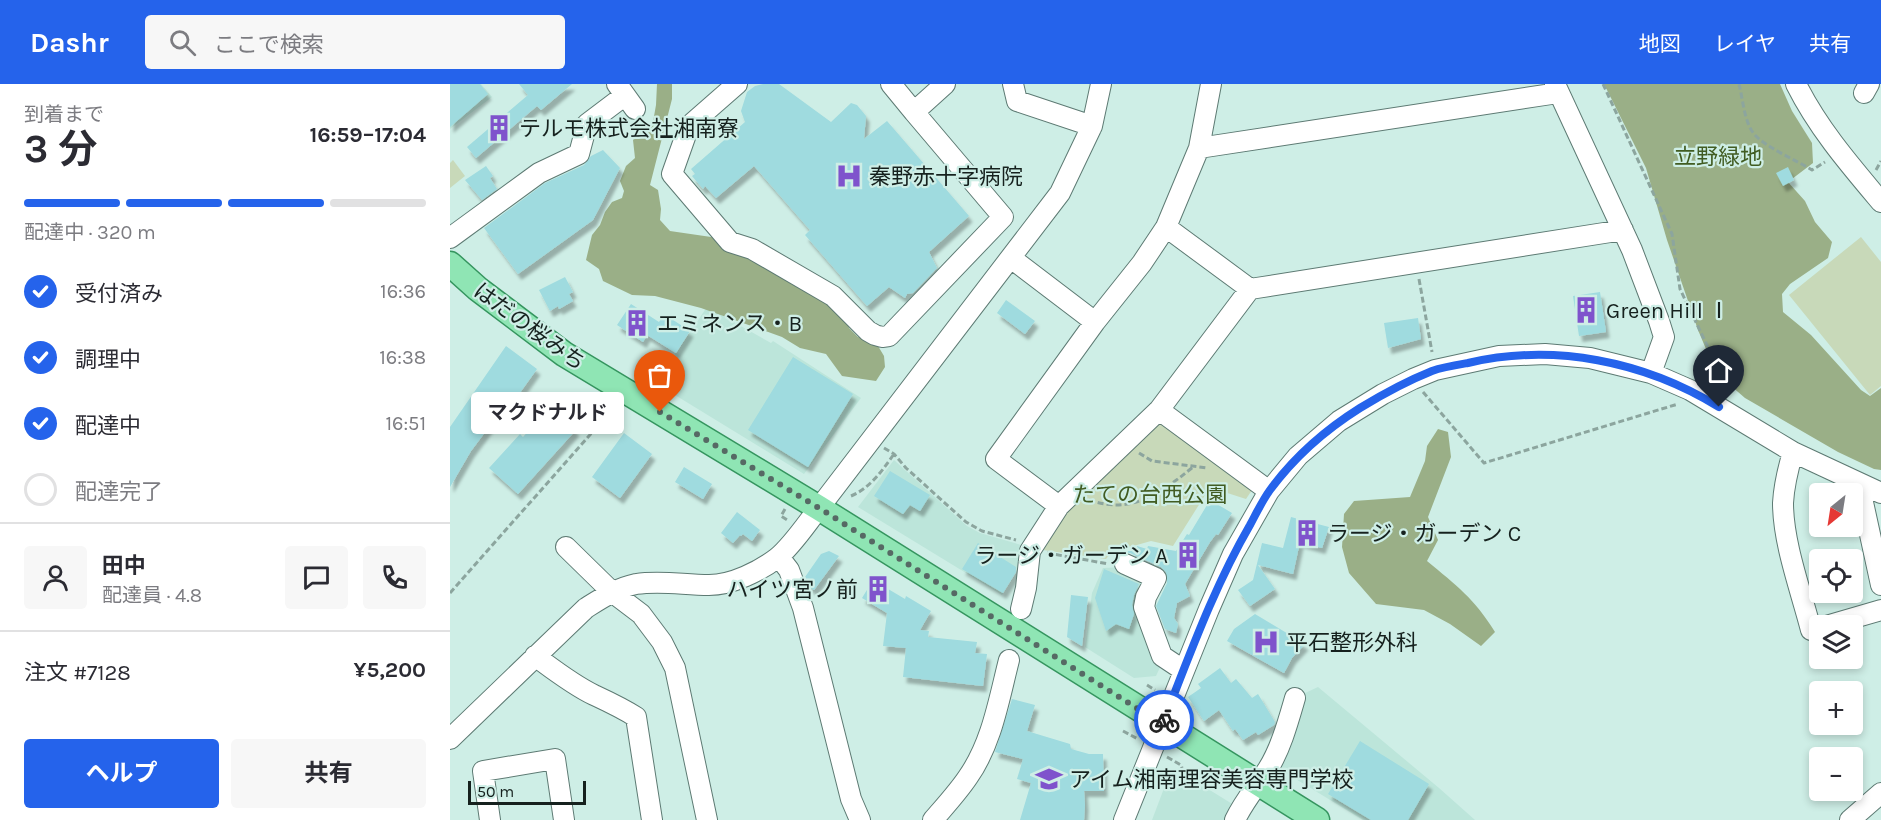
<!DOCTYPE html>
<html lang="ja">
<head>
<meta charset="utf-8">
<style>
  body { margin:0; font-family:Karla,"Noto Sans JP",sans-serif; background:#f7f7f7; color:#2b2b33; height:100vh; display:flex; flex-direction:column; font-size:22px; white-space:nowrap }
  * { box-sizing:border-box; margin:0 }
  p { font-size:20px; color:#7c7c81 }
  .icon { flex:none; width:33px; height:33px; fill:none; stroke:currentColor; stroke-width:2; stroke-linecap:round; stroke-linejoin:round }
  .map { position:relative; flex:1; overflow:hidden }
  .panel { display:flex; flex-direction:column; background:#fff; width:450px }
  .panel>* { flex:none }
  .needle { width:39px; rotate:210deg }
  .tools { position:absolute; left:1359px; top:399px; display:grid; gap:12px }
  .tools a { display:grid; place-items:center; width:54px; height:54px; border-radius:6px; background:#fff; box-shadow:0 3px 9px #0003; font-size:30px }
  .scale { position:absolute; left:18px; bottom:15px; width:118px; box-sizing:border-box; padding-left:6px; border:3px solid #16211e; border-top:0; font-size:16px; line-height:21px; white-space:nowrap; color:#16211e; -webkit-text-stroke:4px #ceeee6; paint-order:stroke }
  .pin { position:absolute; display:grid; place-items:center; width:51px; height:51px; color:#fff; margin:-62px -26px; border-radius:50% 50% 50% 0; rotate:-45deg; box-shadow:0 0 6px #0007 }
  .pin .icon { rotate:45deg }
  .courier { position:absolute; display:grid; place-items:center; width:60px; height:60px; margin:-30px; border:4px solid #2563eb; border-radius:50%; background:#fff; color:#222; box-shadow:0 2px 8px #0007 }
  .bubble { position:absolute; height:42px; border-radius:6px; background:#fff; box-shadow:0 3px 9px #0003; font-size:20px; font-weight:700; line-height:42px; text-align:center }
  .head em { font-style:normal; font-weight:700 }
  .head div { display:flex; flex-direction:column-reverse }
  .head { display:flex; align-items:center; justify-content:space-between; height:102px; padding:0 24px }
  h1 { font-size:39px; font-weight:700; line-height:45px }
  .bar { display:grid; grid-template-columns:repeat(4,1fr); gap:9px 6px; align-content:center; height:72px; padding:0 24px }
  .bar i { height:8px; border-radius:4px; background:#e1e1e2 }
  .bar .active { background:#2563eb }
  .bar p { grid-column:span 4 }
  .line { display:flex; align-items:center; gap:15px; padding:0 24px; border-top:2px solid #e1e1e2 }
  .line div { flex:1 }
  .round { display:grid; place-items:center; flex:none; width:63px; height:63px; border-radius:6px; background:#f7f7f7 }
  ol { padding:0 24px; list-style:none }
  li { display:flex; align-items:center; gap:18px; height:66px }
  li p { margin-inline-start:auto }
  li .icon { padding:6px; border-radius:50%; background:#2563eb; color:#fff; stroke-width:4 }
  li:last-child { color:#7c7c81 }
  li i { width:33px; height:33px; border:3px solid #e1e1e2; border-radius:50% }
  .action { display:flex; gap:12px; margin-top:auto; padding:12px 24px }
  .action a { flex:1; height:69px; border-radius:6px; background:#2563eb; color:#fff; font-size:24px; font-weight:700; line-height:69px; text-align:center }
  .action a+a { background:#f7f7f7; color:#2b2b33 }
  header { display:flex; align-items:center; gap:36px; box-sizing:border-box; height:84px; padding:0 30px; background:#2563eb; color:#fff }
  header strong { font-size:28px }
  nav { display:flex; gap:33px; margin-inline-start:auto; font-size:21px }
  .search { width:420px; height:54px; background:#f7f7f7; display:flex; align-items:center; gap:15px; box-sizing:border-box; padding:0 21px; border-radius:6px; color:#7c7c81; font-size:22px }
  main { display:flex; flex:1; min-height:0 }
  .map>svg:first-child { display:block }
  .built { fill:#bce5da }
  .green { fill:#c8d9b9 }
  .forest { fill:#9aaf87 }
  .building { fill:#9fdbdf; filter:url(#shadow) }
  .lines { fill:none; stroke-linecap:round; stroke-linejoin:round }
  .minor-casing { stroke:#5d7a73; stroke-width:22 }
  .major-casing { stroke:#35955f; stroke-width:27 }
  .path { stroke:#8ca59e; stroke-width:3; stroke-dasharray:6 3; stroke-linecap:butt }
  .minor { stroke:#fff; stroke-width:20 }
  .major { stroke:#8fe5b4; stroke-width:24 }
  .done { stroke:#566964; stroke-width:6; stroke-dasharray:0 10.8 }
  .route { stroke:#2563eb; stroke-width:8 }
  .labels { text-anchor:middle; stroke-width:4.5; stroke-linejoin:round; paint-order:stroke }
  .poi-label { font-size:22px; fill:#16211e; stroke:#ceeee6; text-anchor:start }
  .park-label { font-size:22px; fill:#415c22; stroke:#ceeee6 }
  .street-label { font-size:22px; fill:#16211e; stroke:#ceeee6 }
</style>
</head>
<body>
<header>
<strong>Dashr</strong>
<div class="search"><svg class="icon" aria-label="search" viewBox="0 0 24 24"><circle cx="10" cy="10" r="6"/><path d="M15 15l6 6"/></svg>ここで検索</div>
<nav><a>地図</a><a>レイヤ</a><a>共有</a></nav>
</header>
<main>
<section class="panel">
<div class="head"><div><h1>3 分</h1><p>到着まで</p></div><em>16:59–17:04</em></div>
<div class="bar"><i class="active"></i><i class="active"></i><i class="active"></i><i></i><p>配達中 · 320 m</p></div>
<ol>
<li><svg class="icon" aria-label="check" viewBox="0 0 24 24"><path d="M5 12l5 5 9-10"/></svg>受付済み<p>16:36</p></li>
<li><svg class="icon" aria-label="check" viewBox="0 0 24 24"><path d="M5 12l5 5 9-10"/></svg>調理中<p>16:38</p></li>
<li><svg class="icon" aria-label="check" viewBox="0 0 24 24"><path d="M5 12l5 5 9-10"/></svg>配達中<p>16:51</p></li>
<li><i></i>配達完了</li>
</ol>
<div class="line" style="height:108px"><a class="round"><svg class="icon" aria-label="person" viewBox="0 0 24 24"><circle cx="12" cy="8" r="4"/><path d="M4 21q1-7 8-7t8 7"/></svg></a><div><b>田中</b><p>配達員 · 4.8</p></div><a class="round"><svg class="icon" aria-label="chat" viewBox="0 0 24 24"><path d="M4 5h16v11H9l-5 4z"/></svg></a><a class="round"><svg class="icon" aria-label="phone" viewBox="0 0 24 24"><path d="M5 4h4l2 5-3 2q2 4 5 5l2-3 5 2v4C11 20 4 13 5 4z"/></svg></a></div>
<div class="line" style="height:78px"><div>注文 #7128</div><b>¥5,200</b></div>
<div class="action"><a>ヘルプ</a><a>共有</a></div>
</section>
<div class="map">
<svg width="1431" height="736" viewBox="0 0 1431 736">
  <defs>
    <filter id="shadow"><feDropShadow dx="3.5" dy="6" stdDeviation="1.5" flood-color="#0004"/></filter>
  </defs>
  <rect width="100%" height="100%" fill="#ceeee6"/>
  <path class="built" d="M0 0H31L42 13 0 45Z
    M257 223 321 259 323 257 411 314 354 390 207 300 206 298Z
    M444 376 517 442 530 449 571 461V477L552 511 408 423Z
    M677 483 695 493 712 579 706 592 684 594 635 563 642 509 653 484Z
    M868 603 989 704 1025 736H913L826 683 851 611Z
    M737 692 784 721 775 736H702L716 699Z"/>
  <path class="green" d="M3 76 15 92 0 104V79Z
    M1411 153 1431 178V302L1420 311 1339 211Z
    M712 337 802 406 796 415 768 406 757 408 723 462 701 457 662 468 656 475 586 465 613 427 706 338Z"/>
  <path class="forest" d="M207 0H222V15L200 101 208 106 211 125 210 136 220 147 268 154 381 216 397 235 399 244 408 253 420 256 428 262 434 272 435 283 426 297 392 292 376 270 350 264 332 253 251 224 205 212 182 211 153 197 149 185 136 176 142 151 150 141 155 128 162 118 172 114 174 107 170 97 176 82 185 74 183 56 196 42 203 38 206 21Z
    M1154 0H1330L1342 27 1362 59 1363 79 1338 98 1355 117 1365 138 1382 158 1378 174 1340 200 1332 210 1333 228 1361 251 1411 306 1420 312 1431 304V386L1424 385 1388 368 1295 314 1266 289 1248 246 1217 156 1196 84Z
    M988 345 998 348 1001 373 978 433 988 456 977 477C1007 502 1024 514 1045 548L1031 562 1000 540 974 526 926 520 899 489 892 463 894 430 904 417 960 413 975 377 977 362Z"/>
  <path class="building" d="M0 0H30L38 10 0 43Z
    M69 0H122L91 26 87 22 26 74 17 63 78 11Z
    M313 0H329L381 38 401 19 407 21 416 32 414 55 437 37 519 132 479 168 487 184 463 209 457 210 455 214 439 203 417 222 355 151 360 146 304 82 266 114 255 102 253 105 242 92 245 90 241 85 295 38 291 27 297 8 305 2Z
    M153 66 170 84 143 136 68 190 34 144 95 99 134 81 141 72Z
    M36 82 43 92 40 94 47 105 32 116 15 96Z
    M1338 83 1344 96 1333 102 1326 89Z
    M115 193 123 208 119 210 123 217 109 225 108 222 100 227 89 206Z
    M1150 208 1156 248 1129 252 1123 212Z
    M556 216 585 237 575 250 547 229Z
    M181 220 209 238 214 230 240 247 226 269 197 251 193 258 167 241Z
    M968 234 971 255 938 264 934 239Z
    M56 262 87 285 49 338 45 335 21 367 0 403V343Z
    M343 273 403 310 358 383 298 346Z
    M100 323 126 346 68 410 39 384 70 350 73 353Z
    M174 349 202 370 170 414 142 393Z
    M234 383 262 400 253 415 225 398Z
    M440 387 480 411 470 427 460 421 453 430 424 412Z
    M760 416 782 429 768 451 766 450 760 458 735 500 740 512 727 519 724 534 728 540 726 549 715 545 706 522 717 499 716 488 711 483 680 469H672V467H682L683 464 686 465 687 462 697 465 698 462 726 467 737 450 739 451Z
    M287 428 310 446 302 457 293 450 291 452 290 451 283 459 271 449Z
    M841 433 879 443 872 464 850 458 843 490 808 481 825 505 800 522 788 506 803 496 812 459 833 464Z
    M528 459 566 483V488L553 509 512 485Z
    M379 467 389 472 364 506 357 501 355 493 371 470Z
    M654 485 689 500 684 511 682 521 684 530 679 545 666 540 656 547 645 514Z
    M423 496 455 515 456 512 481 527 470 546 479 547 478 553 527 558 525 569 537 570 533 602 453 593 456 564 433 562 437 529 412 514Z
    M621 511 638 513 632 562 617 553Z
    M805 530 855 560 842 574 834 589 777 557 784 545Z
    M770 584 781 599 786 595 802 614 808 610 825 638 824 641 808 651 806 648 793 656 785 645 783 647 769 626 754 637 738 613 751 604 748 600Z
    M562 615 585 621 577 647 620 660 621 665 639 670H653L654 707H634L635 721 634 736H570L581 699 567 695 573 675 545 668Z
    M910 657 979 700 958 736H921L878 710Z"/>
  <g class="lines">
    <defs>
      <path id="minor" d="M167 0 185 25
        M287 0 239 42 222 90 280 158 302 165 383 212 418 247 425 251 432 253 439 252 553 133 464 28
        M441 0 464 28 495 0
        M563 0 567 17 642 42
        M1105 0 1182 166 1209 237 1214 253 1201 289
        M1346 0C1368 44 1399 80 1431 118
        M1414 9 1419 0
        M749 64 1108 9
        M716 143 800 205
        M0 154 89 89 129 70 137 40 174 12
        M561 174 645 238
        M709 326 819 407
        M1343 368C1338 385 1334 401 1333 419 1333 459 1351 507 1361 546L1370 543
        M1409 400 1431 501
        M609 422 546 375 645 238 692 179 716 143 749 64 761 0
        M116 463 162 508 191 530 212 558 225 584 257 736
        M329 473 339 486 353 524 401 715 410 736
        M675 480 706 494 696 513 694 523 712 572 733 586
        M571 525 576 504 580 467 609 422 709 326 800 205 1173 146
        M1376 542 1431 526
        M85 572C104 586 123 601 144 611 159 618 172 624 186 633L202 736
        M0 655 136 524C152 514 167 504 186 500 211 496 234 501 259 501 282 501 310 487 327 474 342 462 357 439 369 424L610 109 642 42 651 0
        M40 736 33 687 105 675 114 736
        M483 736C495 722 508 708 518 693 542 659 549 615 559 576
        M674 736 759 525 783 470 819 407 848 372 889 337 933 310 963 295 985 286 1049 272 1095 270 1140 274 1201 289 1240 306 1343 368 1431 409
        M785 736C794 717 807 702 818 685 831 664 838 638 845 614
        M1400 736 1431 709"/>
      <path id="major" d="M0 180 28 205 114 270 369 424 867 736"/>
    </defs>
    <use href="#minor" class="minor-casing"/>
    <use href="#major" class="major-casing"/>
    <path class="path" d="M1153 0 1222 150 1230 205 1280 309
      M1289 0C1293 15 1294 39 1305 51 1317 64 1346 76 1362 86L1375 78
      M1426 86 1431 77
      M969 195 982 268
      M973 308 1034 379 1228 320
      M434 364 444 370 456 384 516 438 532 447 566 456
      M689 369 702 377 758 384
      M401 412C420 404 432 387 444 370
      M639 416C682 431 711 409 743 383
      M335 425 331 432 339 437
      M597 469 659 480
      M0 509 146 344 159 320
      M697 601 705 606
      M673 647 688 655
      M717 673 731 681 732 684"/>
    <use href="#minor" class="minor"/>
    <use href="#major" class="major"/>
  </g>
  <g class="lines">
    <path class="done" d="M210 328 369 424 712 640 714 636"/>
    <path class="route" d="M714 636C740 570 764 503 800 441 806 430 812 417 820 406 845 372 875 346 910 324 933 310 957 297 982 287 993 283 1006 281 1018 279 1104 259 1194 277 1269 323"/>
  </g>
  <defs>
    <symbol id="building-bare" viewBox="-9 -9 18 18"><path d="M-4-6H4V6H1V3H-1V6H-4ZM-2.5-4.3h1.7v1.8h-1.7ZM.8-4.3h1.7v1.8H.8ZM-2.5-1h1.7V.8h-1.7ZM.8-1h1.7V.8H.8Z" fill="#7f53cc" stroke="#ceeee6" stroke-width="2.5" paint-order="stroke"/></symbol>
    <symbol id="hospital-bare" viewBox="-9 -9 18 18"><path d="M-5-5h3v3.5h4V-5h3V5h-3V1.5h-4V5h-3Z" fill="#7f53cc" stroke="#ceeee6" stroke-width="2.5" paint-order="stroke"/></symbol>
    <symbol id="university-bare" viewBox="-9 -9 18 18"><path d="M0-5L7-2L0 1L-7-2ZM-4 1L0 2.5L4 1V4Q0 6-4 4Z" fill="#7f53cc" stroke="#ceeee6" stroke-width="2.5" paint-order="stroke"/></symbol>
  </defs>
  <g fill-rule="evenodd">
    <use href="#building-bare" x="30" y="25" width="38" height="38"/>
    <use href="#hospital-bare" x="380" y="73" width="38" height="38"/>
    <use href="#building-bare" x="1117" y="207" width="38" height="38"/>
    <use href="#building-bare" x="168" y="220" width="38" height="38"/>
    <use href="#building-bare" x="838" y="430" width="38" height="38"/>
    <use href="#building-bare" x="719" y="452" width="38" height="38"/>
    <use href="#building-bare" x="409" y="486" width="38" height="38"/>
    <use href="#hospital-bare" x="797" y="539" width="38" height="38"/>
    <use href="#university-bare" x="580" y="676" width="38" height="38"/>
  </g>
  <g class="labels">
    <g class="poi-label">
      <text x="69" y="52">テルモ株式会社湘南寮</text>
      <text x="419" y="100">秦野赤十字病院</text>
      <text x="1156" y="234">Green Hill Ⅰ</text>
      <text x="207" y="247">エミネンス・B</text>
      <text x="877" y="457">ラージ・ガーデン C</text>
      <text x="718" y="479" text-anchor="end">ラージ・ガーデン A</text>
      <text x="408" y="513" text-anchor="end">ハイツ宮ノ前</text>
      <text x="836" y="566">平石整形外科</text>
      <text x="619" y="703">アイム湘南理容美容専門学校</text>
    </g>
    <g class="park-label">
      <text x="1268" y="80">立野緑地</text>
      <text x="700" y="418">たての台西公園</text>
    </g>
    <g class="street-label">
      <text transform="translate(80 242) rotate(36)" y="8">はだの桜みち</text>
    </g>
  </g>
</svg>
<div class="tools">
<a><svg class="needle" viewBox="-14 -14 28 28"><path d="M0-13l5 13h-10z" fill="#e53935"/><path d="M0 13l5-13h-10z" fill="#7c7c81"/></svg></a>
<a><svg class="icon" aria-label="locate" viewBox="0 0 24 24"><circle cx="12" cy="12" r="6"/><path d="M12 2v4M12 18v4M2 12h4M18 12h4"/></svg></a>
<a><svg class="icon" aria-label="layers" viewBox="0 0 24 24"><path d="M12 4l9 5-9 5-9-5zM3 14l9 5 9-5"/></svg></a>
<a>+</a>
<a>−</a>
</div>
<div class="scale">50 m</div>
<div class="pin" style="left:210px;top:328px;background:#ea580c"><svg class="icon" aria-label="bag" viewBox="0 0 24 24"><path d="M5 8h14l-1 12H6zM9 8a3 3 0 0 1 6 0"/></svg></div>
<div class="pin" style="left:1269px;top:323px;background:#1f2937"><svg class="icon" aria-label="home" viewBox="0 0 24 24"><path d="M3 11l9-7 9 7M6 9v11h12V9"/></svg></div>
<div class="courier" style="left:714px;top:636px"><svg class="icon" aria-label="bike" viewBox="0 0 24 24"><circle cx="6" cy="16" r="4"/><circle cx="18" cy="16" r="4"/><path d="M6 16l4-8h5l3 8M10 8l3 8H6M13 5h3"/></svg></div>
<div class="bubble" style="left:21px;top:308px;width:153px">マクドナルド</div>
</div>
</main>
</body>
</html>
